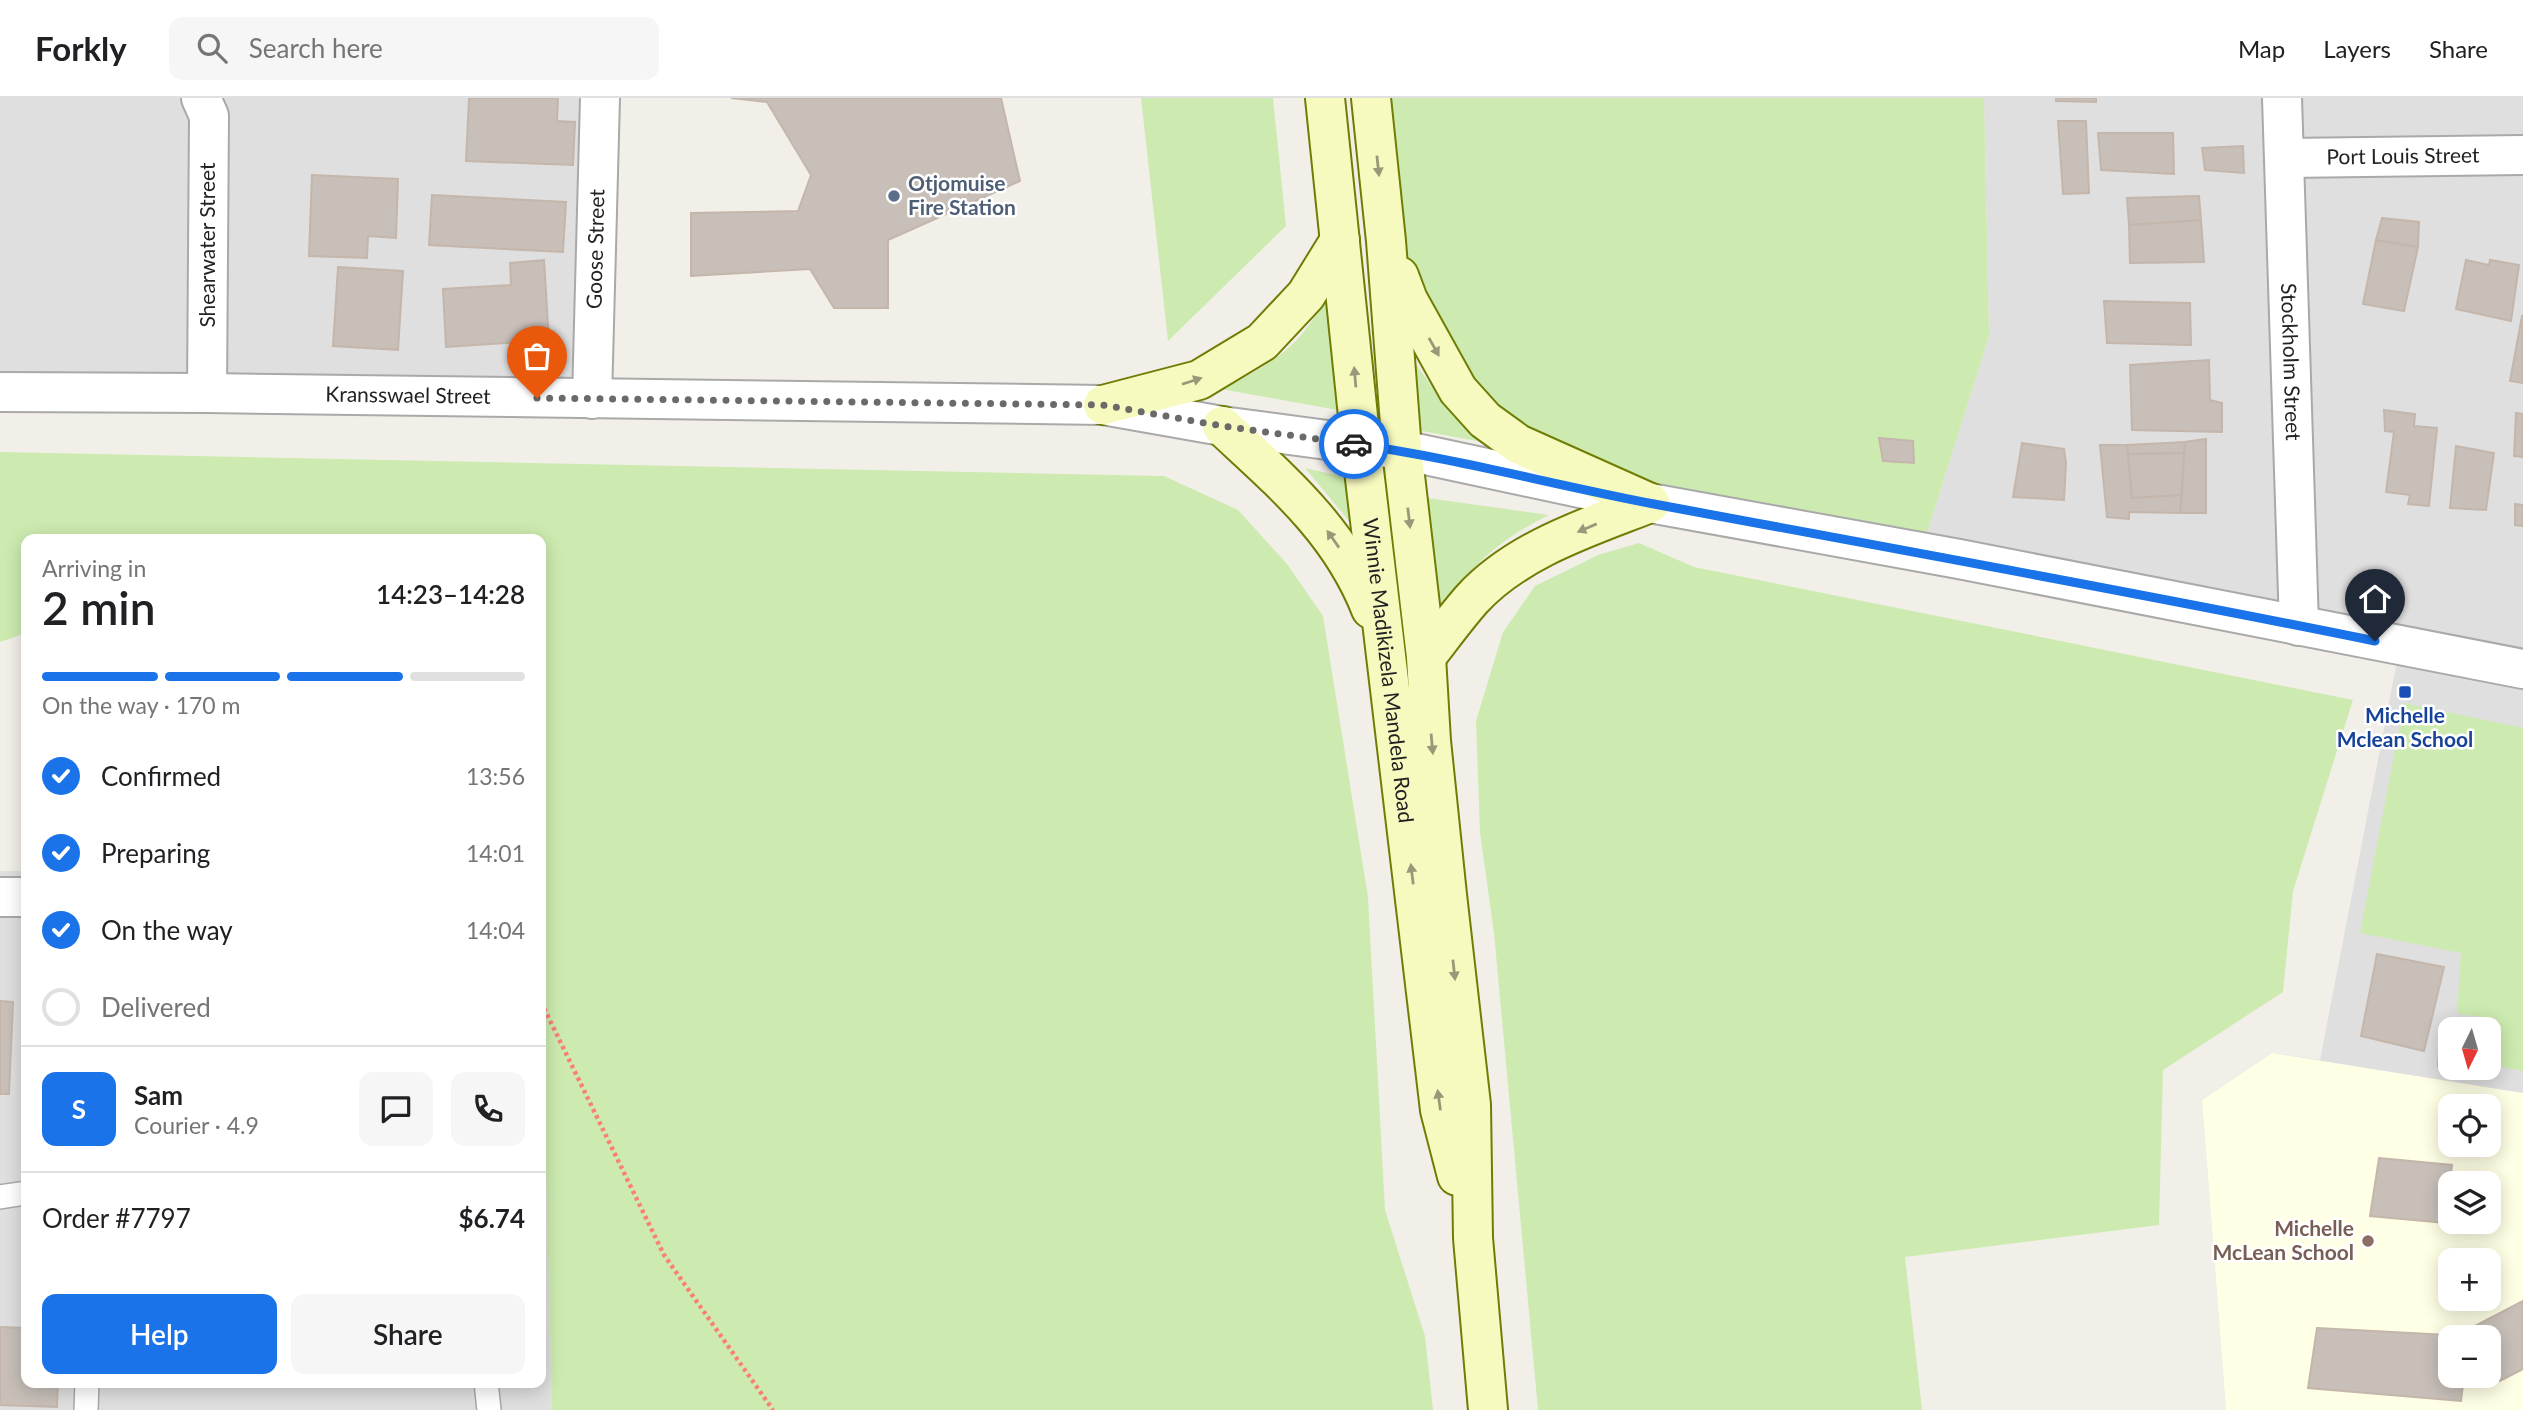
<!DOCTYPE html>
<html lang="en">
<head>
<meta charset="utf-8">
<style>
  body { margin:0; font-family:Lato,sans-serif; background:#f6f6f6; color:#202124; height:100vh; display:flex; flex-direction:column; font-size:26px; white-space:nowrap }
  * { box-sizing:border-box; margin:0 }
  p { font-size:23px; color:#757577 }
  .icon { flex:none; width:38px; height:38px; fill:none; stroke:currentColor; stroke-width:2; stroke-linecap:round; stroke-linejoin:round }
  .map { position:relative; flex:1; overflow:hidden }
  .drawer { position:absolute; left:21px; top:436px; width:525px; height:854px; display:flex; flex-direction:column; background:#fff; border-radius:14px; box-shadow:0 4px 18px #0003 }
  .drawer>* { flex:none }
  .needle { width:46px; rotate:185deg }
  .controls { position:absolute; left:2438px; top:919px; display:grid; gap:14px }
  .controls a { display:grid; place-items:center; width:63px; height:63px; border-radius:14px; background:#fff; box-shadow:0 4px 18px #0003; font-size:35px }
  .pin { position:absolute; display:grid; place-items:center; width:60px; height:60px; color:#fff; margin:-72px -30px; border-radius:50% 50% 50% 0; rotate:-45deg; box-shadow:0 0 7px #0007 }
  .pin .icon { rotate:45deg }
  .courier { position:absolute; display:grid; place-items:center; width:70px; height:70px; margin:-35px; border:5px solid #1a73e8; border-radius:50%; background:#fff; color:#222; box-shadow:0 2px 9px #0007 }
  .summary em { font-style:normal; font-weight:600 }
  .summary div { display:flex; flex-direction:column-reverse }
  .summary { display:flex; align-items:center; justify-content:space-between; height:119px; padding:0 21px }
  h1 { font-size:46px; font-weight:600; line-height:52px }
  .bar { display:grid; grid-template-columns:repeat(4,1fr); gap:10px 7px; align-content:center; height:84px; padding:0 21px }
  .bar i { height:9px; border-radius:5px; background:#e0e0e0 }
  .bar .current { background:#1a73e8 }
  .bar p { grid-column:span 4 }
  .line { display:flex; align-items:center; gap:18px; padding:0 21px; border-top:2px solid #e0e0e0 }
  .line div { flex:1 }
  .round { display:grid; place-items:center; flex:none; width:74px; height:74px; border-radius:14px; background:#f6f6f6 }
  ol { padding:0 21px; list-style:none }
  li { display:flex; align-items:center; gap:21px; height:77px }
  li p { margin-inline-start:auto }
  li .icon { padding:7px; border-radius:50%; background:#1a73e8; color:#fff; stroke-width:4 }
  li:last-child { color:#757577 }
  li i { width:38px; height:38px; border:4px solid #e0e0e0; border-radius:50% }
  .action { display:flex; gap:14px; margin-top:auto; padding:14px 21px }
  .action a { flex:1; height:80px; border-radius:14px; background:#1a73e8; color:#fff; font-size:28px; font-weight:600; line-height:80px; text-align:center }
  .action a+a { background:#f6f6f6; color:#202124 }
  header { display:flex; align-items:center; gap:42px; box-sizing:border-box; height:98px; padding:0 35px; background:#fff; border-bottom:2px solid #e0e0e0 }
  header strong { font-size:33px }
  nav { display:flex; gap:38px; margin-inline-start:auto; font-size:24px }
  .search { width:490px; height:63px; background:#f6f6f6; display:flex; align-items:center; gap:18px; box-sizing:border-box; padding:0 24px; border-radius:14px; color:#757577; font-size:26px }
  .map>svg:first-child { display:block }
  .residential { fill:#e0dfdf; fill-rule:evenodd }
  .education { fill:#ffffe5; fill-rule:evenodd }
  .grass { fill:#cdebb0 }
  .building { fill:#c7bfb8; stroke:#c4b6ab; stroke-width:2 }
  .lines { fill:none; stroke-linecap:round; stroke-linejoin:round }
  .service-casing { stroke:#a9a9a9; stroke-width:26 }
  .minor-casing { stroke:#a9a9a9; stroke-width:42 }
  .tertiary-casing { stroke:#a9a9a9; stroke-width:42 }
  .secondary-casing { stroke:#707d05; stroke-width:42 }
  .path { stroke:#fa8072; stroke-width:4.5; stroke-dasharray:3.5 3.5; stroke-linecap:butt }
  .service { stroke:#fff; stroke-width:23 }
  .minor { stroke:#fff; stroke-width:38 }
  .tertiary { stroke:#fff; stroke-width:38 }
  .secondary { stroke:#f7fabf; stroke-width:38 }
  .oneway { fill:#979978 }
  .done { stroke:#6b6a68; stroke-width:7; stroke-dasharray:0 12.6 }
  .route { stroke:#1a73e8; stroke-width:9 }
  .service-dot { fill:#5c6f8a; stroke:#fff; stroke-width:2.5 }
  .transit-dot { fill:#1a4fb4; stroke:#fff; stroke-width:2.5 }
  .education-dot { fill:#8d6e63; stroke:#fff; stroke-width:2.5 }
  .labels { text-anchor:middle; stroke-width:5; stroke-linejoin:round; paint-order:stroke }
  .street-label { font-size:21px; fill:#222; stroke:#fff }
  .service-label { font-size:21px; font-weight:bold; fill:#4e5e75; stroke:#fff; text-anchor:start }
  .transit-label { font-size:21px; font-weight:bold; fill:#164399; stroke:#fff }
  .education-label { font-size:21px; font-weight:bold; fill:#785e54; stroke:#fff; text-anchor:end }
</style>
</head>
<body>
<header>
<strong>Forkly</strong>
<div class="search"><svg class="icon" aria-label="search" viewBox="0 0 24 24"><circle cx="10" cy="10" r="6"/><path d="M15 15l6 6"/></svg>Search here</div>
<nav><a>Map</a><a>Layers</a><a>Share</a></nav>
</header>
<div class="map">
<svg width="2523" height="1312" viewBox="0 0 2523 1312">
  <rect width="100%" height="100%" fill="#f2efe9"/>
  <path class="residential" d="M0 0H605L592 301 0 294Z
    M1984 0H2523V1312H2226L2202 1002 2272 955 2320 962 2400 548 1921 454 1989 238ZM2450 931H2488V970H2450ZM2450 1008H2488V1046H2450ZM2450 1085H2488V1124H2450ZM2450 1162H2488V1200H2450ZM2450 1239H2488V1278H2450Z
    M0 773H26V1284H541V868L552 1312H0Z"/>
  <path class="education" d="M2272 955 2523 995V1312H2226L2202 1002ZM2450 1008H2488V1046H2450ZM2450 1085H2488V1124H2450ZM2450 1162H2488V1200H2450ZM2450 1239H2488V1278H2450Z"/>
  <path class="grass" d="M1141 0H1273L1286 128 1168 243Z
    M1371 0H1984L1989 238 1921 454 1650 405 1518 346 1408 202Z
    M1327 198 1343 313 1221 291C1252 276 1285 259 1306 231 1314 221 1320 209 1327 198Z
    M1404 248C1427 283 1450 316 1482 344L1411 331Z
    M0 354 1164 378 1238 412 1287 466 1323 518 1368 799 1385 1112 1425 1238 1433 1312H552L541 868V441H26V535L0 544Z
    M1305 370 1349 380 1362 442 1345 418Z
    M1420 399 1549 417C1497 442 1459 477 1433 528Z
    M1639 445 1694 469 2353 602 2293 793 2283 894 2163 972 2159 1127 1905 1159 1922 1312H1538L1494 835 1480 735 1476 623 1503 534 1535 488 1598 457Z
    M2404 605 2523 630V973L2495 968 2497 921 2457 916 2461 855 2360 835Z"/>
  <path class="building" d="M469 0H558L557 23 575 24 573 67 466 63Z
    M731 0H1001L1020 83 888 142V210H834L810 171 691 178V115L798 113 811 77 767 4Z
    M2056 0H2096V4L2056 3Z
    M2058 23H2086L2089 95 2063 96Z
    M2098 35H2173L2174 76 2101 72Z
    M2243 48 2244 75 2205 72 2202 50Z
    M312 77 398 81 396 140 368 138 367 160 309 158Z
    M432 97 566 104 563 154 429 147Z
    M2199 98 2201 122 2129 127 2127 100Z
    M2382 120 2419 124 2418 149 2376 142Z
    M2201 122 2204 164 2130 165 2129 127Z
    M2376 142 2418 149 2404 213 2363 206Z
    M544 162 549 242 446 249 443 191 511 187 510 165Z
    M2466 162 2489 167 2490 162 2519 167 2511 223 2456 211Z
    M338 169 403 173 398 252 333 248Z
    M2104 203 2190 205 2191 247 2107 245Z
    M2522 218H2523V285L2510 283Z
    M2209 262 2210 302 2222 305V334L2132 332 2130 267Z
    M2384 312 2415 316 2414 328 2437 330 2429 408 2408 406 2410 397 2386 394 2394 334 2385 333Z
    M2516 315 2523 316V359L2514 358Z
    M1879 340 1913 343 1914 365 1883 363Z
    M2206 341V415H2180L2185 344Z
    M2185 344 2184 355 2128 356 2127 347Z
    M2022 345 2064 351 2066 365 2064 402 2013 399Z
    M2100 347H2127L2132 400 2182 397 2180 415 2129 414V421L2107 419Z
    M2456 348 2494 355 2486 412 2450 410Z
    M2184 355 2182 397 2132 400 2128 356Z
    M2515 406 2523 407V428L2515 427Z
    M2377 856 2444 869 2424 953 2361 938Z
    M0 903 13 904 9 996H0Z
    M2440 942 2450 944V970H2472L2471 975 2438 968Z
    M2379 1060 2452 1067 2445 1125 2370 1118Z
    M2523 1203V1271L2500 1283 2488 1258V1239H2480L2475 1228Z
    M0 1229 26 1230V1284H58L57 1309 0 1307Z
    M2317 1230 2467 1238 2450 1239V1278H2464L2461 1303 2308 1290Z"/>
  <g class="lines">
    <defs>
      <path id="service" d="M0 1099 26 1095
        M486 1284 489 1312
        M86 1312 87 1284"/>
      <g id="minor">
        <path d="M201 0 209 18 207 295"/>
        <path id="s1" d="M2282 0 2299 528"/>
        <path id="s2" d="M2284 60 2523 57"/>
        <path id="s3" d="M592 301 600 0"/>
        <path d="M0 799H26"/>
      </g>
      <g id="tertiary">
        <path id="s4" d="M0 294 207 295 1103 307 1222 328 1402 352 1650 405 1959 461 2523 571"/>
      </g>
      <g id="secondary">
        <path id="s5" d="M1325 0 1361 347 1440 1012 1457 1078"/>
        <path d="M1371 0 1386 143 1402 352 1426 559 1431 643 1447 797 1471 1007 1473 1140 1488 1312"/>
        <path d="M1399 178 1408 202 1458 292 1485 322 1518 346 1650 405"/>
        <path d="M1103 307 1199 282 1262 244 1306 197 1340 142"/>
        <path d="M1222 328C1282 384 1340 432 1371 511"/>
        <path d="M1426 559C1441 540 1456 519 1472 501 1518 451 1589 429 1650 405"/>
      </g>
    </defs>
    <use href="#service" class="service-casing"/>
    <use href="#minor" class="minor-casing"/>
    <use href="#tertiary" class="tertiary-casing"/>
    <use href="#secondary" class="secondary-casing"/>
    <path class="path" d="M541 904 664 1157 773 1312"/>
    <use href="#service" class="service"/>
    <use href="#minor" class="minor"/>
    <use href="#tertiary" class="tertiary"/>
    <use href="#secondary" class="secondary"/>
  </g>
  <defs><path id="oneway-solid" d="M-6-.8H1V-3.2L6.5 0L1 3.2V.8H-6Z" transform="scale(1.75)"/></defs>
  <g class="oneway">
    <use href="#oneway-solid" transform="translate(1378 68) rotate(84)"/>
    <use href="#oneway-solid" transform="translate(1434 249) rotate(61)"/>
    <use href="#oneway-solid" transform="translate(1355 279) rotate(-95)"/>
    <use href="#oneway-solid" transform="translate(1192 283) rotate(-18)"/>
    <use href="#oneway-solid" transform="translate(1409 420) rotate(83)"/>
    <use href="#oneway-solid" transform="translate(1587 430) rotate(157)"/>
    <use href="#oneway-solid" transform="translate(1333 441) rotate(-125)"/>
    <use href="#oneway-solid" transform="translate(1432 646) rotate(85)"/>
    <use href="#oneway-solid" transform="translate(1412 776) rotate(-97)"/>
    <use href="#oneway-solid" transform="translate(1454 872) rotate(84)"/>
    <use href="#oneway-solid" transform="translate(1439 1002) rotate(-98)"/>
  </g>
  <g class="lines">
    <path class="done" d="M537 300 1103 307 1222 328 1354 346"/>
    <path class="route" d="M1354 346C1455 360 1554 387 1654 406 1895 451 2135 494 2375 543"/>
  </g>
  <circle class="service-dot" cx="894" cy="98" r="7"/>
  <rect class="transit-dot" x="2398" y="587" width="14" height="14" rx="3.5"/>
  <circle class="education-dot" cx="2368" cy="1143" r="7"/>
  <g class="labels">
    <g class="street-label">
      <text dy="7" stroke="none"><textPath href="#s2" startOffset="119">Port Louis Street</textPath></text>
      <text transform="translate(208 147) rotate(-90)" y="7">Shearwater Street</text>
      <text dy="7" stroke="none"><textPath href="#s3" startOffset="150">Goose Street</textPath></text>
      <text dy="7" stroke="none"><textPath href="#s1" startOffset="264">Stockholm Street</textPath></text>
      <text dy="7" stroke="none"><textPath href="#s4" startOffset="408">Kransswael Street</textPath></text>
      <text dy="7" stroke="none"><textPath href="#s5" startOffset="576">Winnie Madikizela Mandela Road</textPath></text>
    </g>
    <g class="service-label">
      <text x="908" y="93">Otjomuise<tspan x="908" dy="24">Fire Station</tspan></text>
    </g>
    <g class="transit-label">
      <text x="2405" y="625">Michelle<tspan x="2405" dy="24">Mclean School</tspan></text>
    </g>
    <g class="education-label">
      <text x="2354" y="1138">Michelle<tspan x="2354" dy="24">McLean School</tspan></text>
    </g>
  </g>
</svg>
<div class="controls">
<a><svg class="needle" viewBox="-14 -14 28 28"><path d="M0-13l5 13h-10z" fill="#e53935"/><path d="M0 13l5-13h-10z" fill="#757577"/></svg></a>
<a><svg class="icon" aria-label="locate" viewBox="0 0 24 24"><circle cx="12" cy="12" r="6"/><path d="M12 2v4M12 18v4M2 12h4M18 12h4"/></svg></a>
<a><svg class="icon" aria-label="layers" viewBox="0 0 24 24"><path d="M12 4l9 5-9 5-9-5zM3 14l9 5 9-5"/></svg></a>
<a>+</a>
<a>−</a>
</div>
<div class="pin" style="left:537px;top:300px;background:#ea580c"><svg class="icon" aria-label="bag" viewBox="0 0 24 24"><path d="M5 8h14l-1 12H6zM9 8a3 3 0 0 1 6 0"/></svg></div>
<div class="pin" style="left:2375px;top:543px;background:#1f2937"><svg class="icon" aria-label="home" viewBox="0 0 24 24"><path d="M3 11l9-7 9 7M6 9v11h12V9"/></svg></div>
<div class="courier" style="left:1354px;top:346px"><svg class="icon" aria-label="car" viewBox="0 0 24 24"><path d="M5 17H2v-5l4-1 3-4h7l3 4 3 1v5h-3M9 17h6M6 11h13"/><circle cx="7" cy="17" r="2"/><circle cx="17" cy="17" r="2"/></svg></div>
<section class="drawer">
<div class="summary"><div><h1>2 min</h1><p>Arriving in</p></div><em>14:23–14:28</em></div>
<div class="bar"><i class="current"></i><i class="current"></i><i class="current"></i><i></i><p>On the way · 170 m</p></div>
<ol>
<li><svg class="icon" aria-label="check" viewBox="0 0 24 24"><path d="M5 12l5 5 9-10"/></svg>Confirmed<p>13:56</p></li>
<li><svg class="icon" aria-label="check" viewBox="0 0 24 24"><path d="M5 12l5 5 9-10"/></svg>Preparing<p>14:01</p></li>
<li><svg class="icon" aria-label="check" viewBox="0 0 24 24"><path d="M5 12l5 5 9-10"/></svg>On the way<p>14:04</p></li>
<li><i></i>Delivered</li>
</ol>
<div class="line" style="height:126px"><b class="round" style="background:#1a73e8;color:#fff">S</b><div><b>Sam</b><p>Courier · 4.9</p></div><a class="round"><svg class="icon" aria-label="chat" viewBox="0 0 24 24"><path d="M4 5h16v11H9l-5 4z"/></svg></a><a class="round"><svg class="icon" aria-label="phone" viewBox="0 0 24 24"><path d="M5 4h4l2 5-3 2q2 4 5 5l2-3 5 2v4C11 20 4 13 5 4z"/></svg></a></div>
<div class="line" style="height:91px"><div>Order #7797</div><b>$6.74</b></div>
<div class="action"><a>Help</a><a>Share</a></div>
</section>
</div>
</body>
</html>
